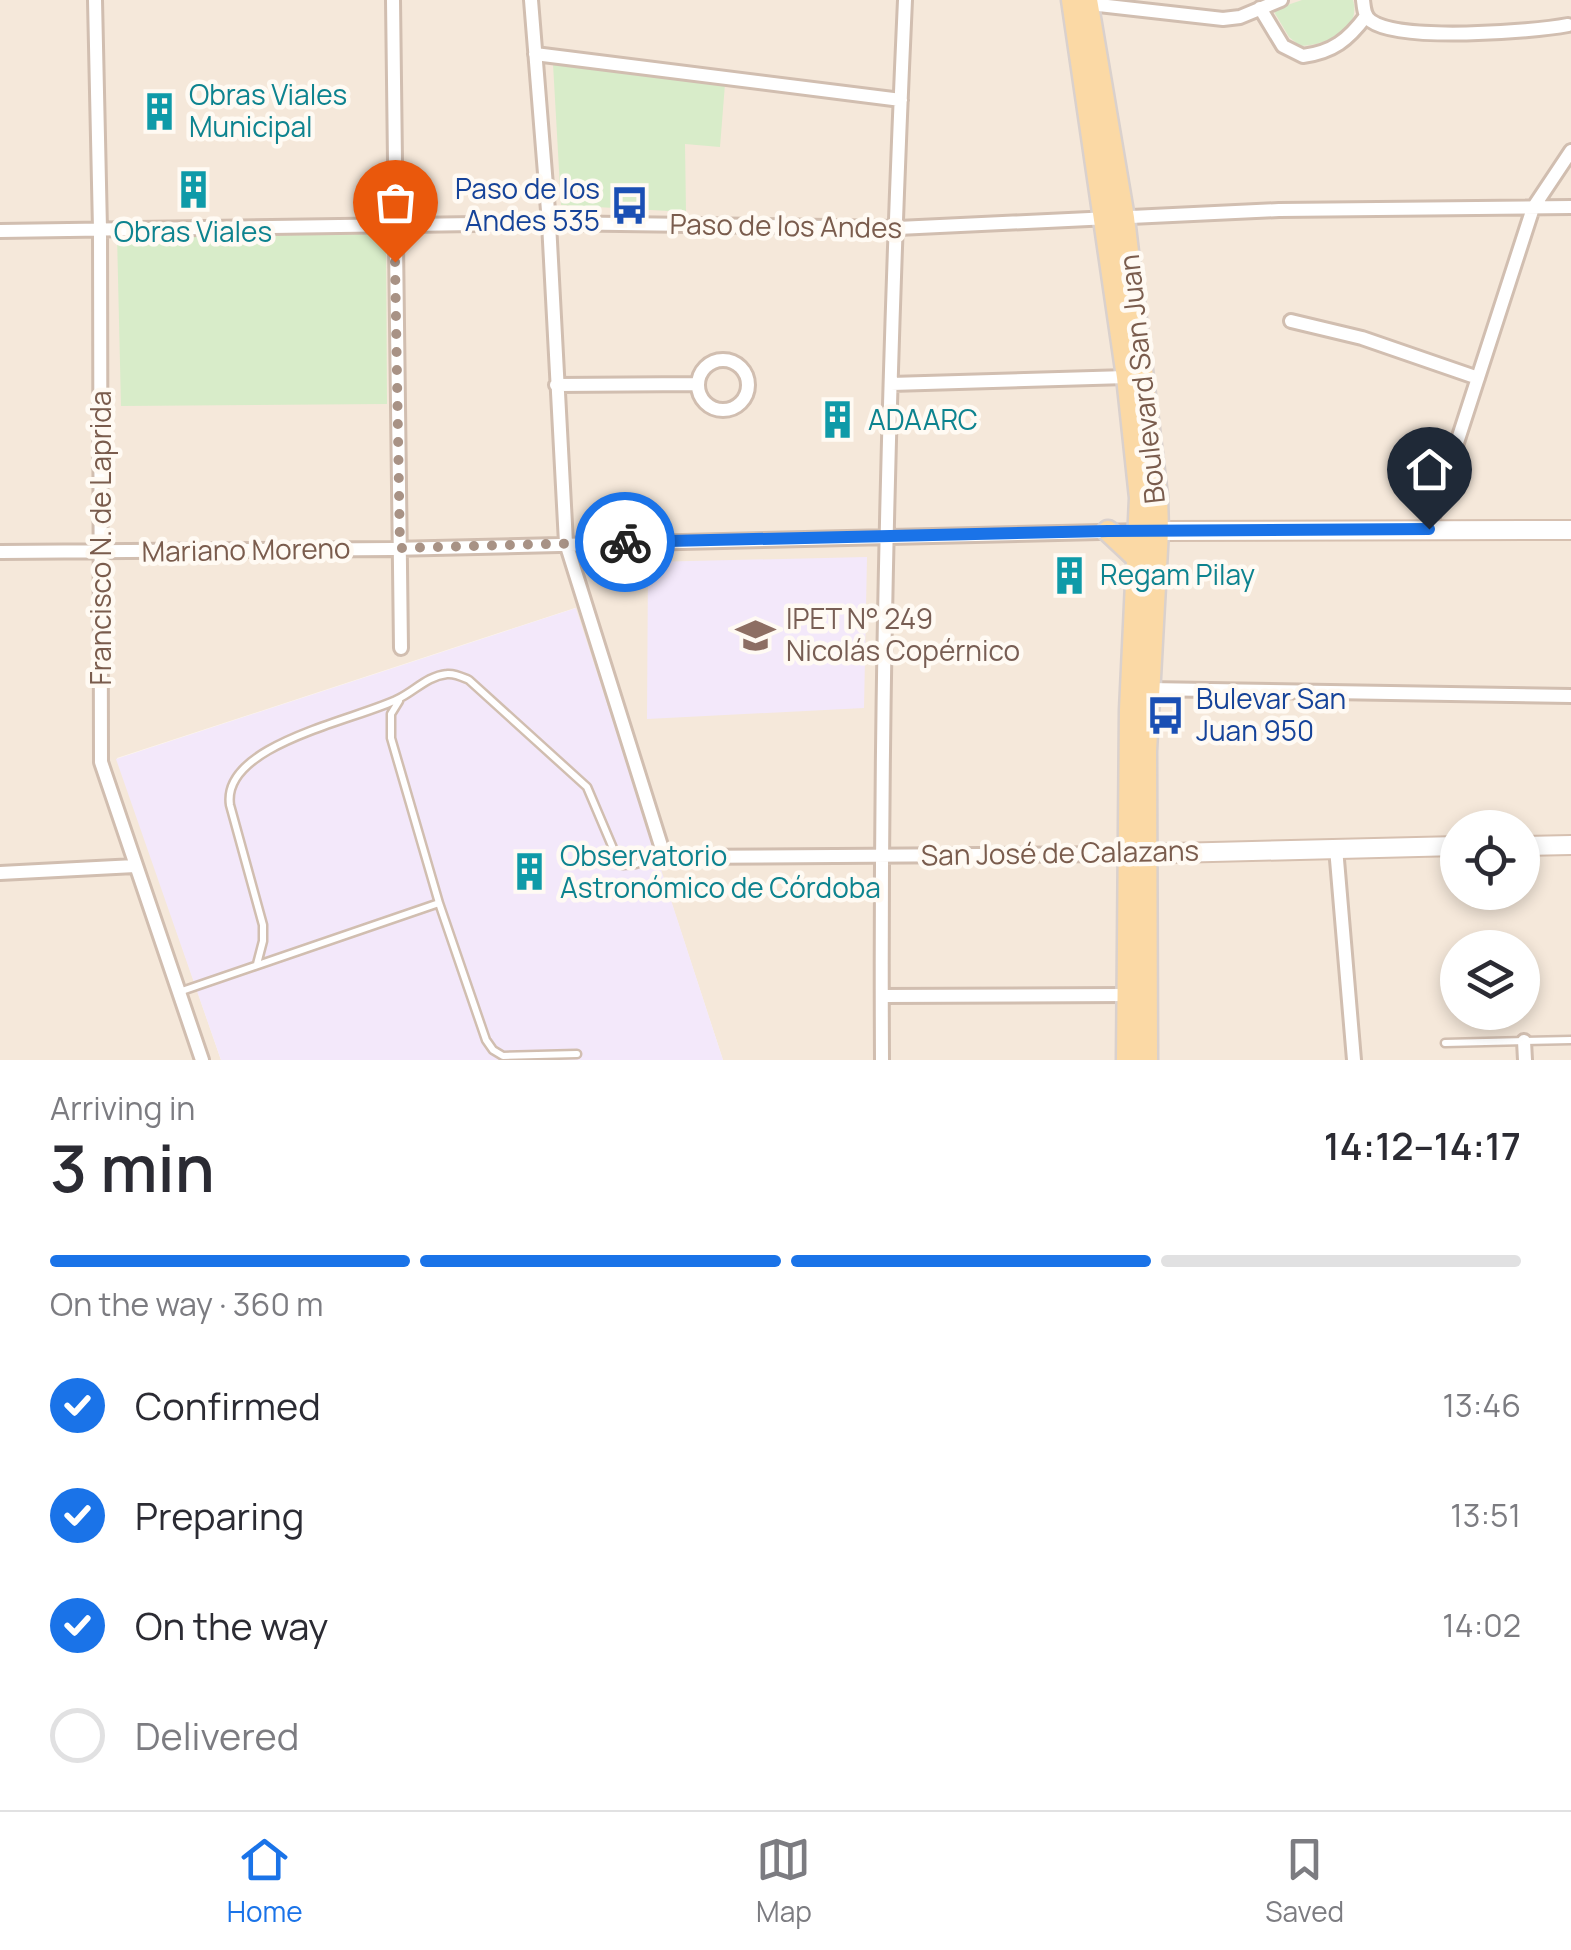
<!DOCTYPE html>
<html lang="en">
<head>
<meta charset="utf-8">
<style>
  body { margin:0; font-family:Manrope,sans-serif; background:#f7f7f7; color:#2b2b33; height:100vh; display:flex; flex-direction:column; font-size:38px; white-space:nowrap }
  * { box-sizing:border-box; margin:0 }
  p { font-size:32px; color:#7c7c81 }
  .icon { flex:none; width:55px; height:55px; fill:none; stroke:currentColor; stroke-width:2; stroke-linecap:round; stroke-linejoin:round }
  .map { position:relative; height:1060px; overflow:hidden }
  .drawer { display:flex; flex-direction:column; background:#fff; flex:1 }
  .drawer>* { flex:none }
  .tools { position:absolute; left:1440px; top:810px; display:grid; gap:20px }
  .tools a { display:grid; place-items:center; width:100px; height:100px; border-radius:50%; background:#fff; box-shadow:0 5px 15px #0003; font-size:50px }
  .pin { position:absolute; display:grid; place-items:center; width:85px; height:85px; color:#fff; margin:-102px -42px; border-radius:50% 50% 50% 0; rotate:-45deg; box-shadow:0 0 10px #0007 }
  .pin .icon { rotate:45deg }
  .courier { position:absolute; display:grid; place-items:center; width:100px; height:100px; margin:-50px; border:8px solid #1a73e8; border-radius:50%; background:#fff; color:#222; box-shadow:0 2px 12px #0007 }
  .head em { font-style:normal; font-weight:600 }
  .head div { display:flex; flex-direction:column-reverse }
  .head { display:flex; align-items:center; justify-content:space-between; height:170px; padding:0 50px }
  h1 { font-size:65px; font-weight:600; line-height:75px }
  .bar { display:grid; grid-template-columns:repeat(4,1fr); gap:15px 10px; align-content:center; height:120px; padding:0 50px }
  .bar i { height:12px; border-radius:8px; background:#e1e1e2 }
  .bar .active { background:#1a73e8 }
  .bar p { grid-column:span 4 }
  ol { padding:0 50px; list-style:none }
  li { display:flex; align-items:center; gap:30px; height:110px }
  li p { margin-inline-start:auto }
  li .icon { padding:10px; border-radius:50%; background:#1a73e8; color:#fff; stroke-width:4 }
  li:last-child { color:#7c7c81 }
  li i { width:55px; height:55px; border:5px solid #e1e1e2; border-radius:50% }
  .tabs { display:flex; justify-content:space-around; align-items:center; height:140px; border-top:2px solid #e1e1e2; background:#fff; font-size:28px; color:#7c7c81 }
  .tabs a { display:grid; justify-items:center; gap:5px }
  .tabs .active { color:#1a73e8 }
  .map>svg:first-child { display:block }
  .residential { fill:#f5e8da; fill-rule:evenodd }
  .education { fill:#f3e8fa }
  .green { fill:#d8ecc9 }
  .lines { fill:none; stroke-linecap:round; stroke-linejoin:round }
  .lane-casing { stroke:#d1beb0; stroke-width:11 }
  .street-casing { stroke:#d1beb0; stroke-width:18 }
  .secondary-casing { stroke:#d6c0b0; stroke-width:22 }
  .primary-casing { stroke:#dad1cd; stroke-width:25 }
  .lane { stroke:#fff; stroke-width:6 }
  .street { stroke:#fff; stroke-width:12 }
  .secondary { stroke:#fff; stroke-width:18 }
  .primary { stroke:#fbd9a5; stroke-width:20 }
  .done { stroke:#a89285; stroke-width:10; stroke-dasharray:0 18 }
  .route { stroke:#1a73e8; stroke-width:12 }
  .labels { text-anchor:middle; stroke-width:9; stroke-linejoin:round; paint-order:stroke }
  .culture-label { font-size:28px; fill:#0d838f; stroke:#fffaf3; text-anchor:start }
  .transit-label { font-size:28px; fill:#164399; stroke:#fffaf3; text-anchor:end }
  .street-label { font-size:28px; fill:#7a5c4d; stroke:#fffaf3 }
  .education-label { font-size:28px; fill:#785e54; stroke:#fffaf3; text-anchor:start }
</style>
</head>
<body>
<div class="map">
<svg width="1571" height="1060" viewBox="0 0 1571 1060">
  <rect width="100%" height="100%" fill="#fdf6ec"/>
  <path class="residential" d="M0 0H1571V1060H723L575 608 117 758 221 1060H0ZM1458 828H1522V892H1458ZM1458 948H1522V1012H1458Z"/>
  <path class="education" d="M867 557 864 708 647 719 648 562Z
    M576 608 723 1060H221L116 759Z"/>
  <path class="green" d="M1302 0H1353C1362 31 1325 45 1300 46L1289 37 1273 10Z
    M553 64 725 84 720 147 685 144 686 212 561 205Z
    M386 232 387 404 121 406 117 235Z"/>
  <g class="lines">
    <defs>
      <path id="lane" d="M399 701 391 714V738L439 903 486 1040 493 1050 503 1056 577 1054
        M257 964 263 941V925L230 805C221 744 357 720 398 699 415 691 427 676 447 674 455 673 462 677 469 680L587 787 618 860 623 865 636 864 663 852
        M179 992 439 903
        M1445 1043 1571 1040"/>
      <path id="street" d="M95 0 100 229 101 762 202 1060
        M393 0 401 648
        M531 0 549 223 566 543 663 852 669 857 1127 854
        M1363 0C1364 8 1364 16 1371 21 1400 42 1531 32 1568 25
        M1081 3 1223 19 1240 17 1281 0
        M1260 8 1283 46 1303 56C1333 52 1348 40 1366 16
        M535 54 901 100
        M0 231 549 223 898 228 1279 210 1571 207
        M1291 321 1362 338 1478 378
        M698 385a25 25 0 1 1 50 0a25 25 0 1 1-50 0Z
        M891 384 1127 377
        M556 385 698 384
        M1429 529 1533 208 1571 151
        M0 552 391 549 1142 531
        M1148 689 1571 696
        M1336 848 1354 1060
        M0 873 135 866
        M882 996 1127 995
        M1524 1041 1525 1060
        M882 1060C880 706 889 353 905 0"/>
      <path id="secondary" d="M1158 531 1571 530
        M1522 846 1571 845
        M1133 854 1458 846"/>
      <path id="primary" d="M1072 0 1127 377 1140 498 1130 710 1127 1060
        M1087 0 1124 218 1157 496 1158 531 1146 751 1147 1060
        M1108 531 1139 560"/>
    </defs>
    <use href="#lane" class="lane-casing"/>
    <use href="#street" class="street-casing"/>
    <use href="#secondary" class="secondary-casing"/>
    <use href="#primary" class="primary-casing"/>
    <use href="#lane" class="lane"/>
    <use href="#street" class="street"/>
    <use href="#secondary" class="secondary"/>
    <use href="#primary" class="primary"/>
  </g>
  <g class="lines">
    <path class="done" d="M395 262 400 548 625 542"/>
    <path class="route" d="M625 542 1108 531 1429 529"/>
  </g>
  <defs>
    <symbol id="building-bare" viewBox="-9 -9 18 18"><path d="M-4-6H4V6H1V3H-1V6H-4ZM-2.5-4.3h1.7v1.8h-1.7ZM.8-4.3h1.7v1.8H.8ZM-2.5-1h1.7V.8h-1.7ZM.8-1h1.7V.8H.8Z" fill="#0f9aa8" stroke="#fffaf3" stroke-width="2.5" paint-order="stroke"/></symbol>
    <symbol id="bus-bare" viewBox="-9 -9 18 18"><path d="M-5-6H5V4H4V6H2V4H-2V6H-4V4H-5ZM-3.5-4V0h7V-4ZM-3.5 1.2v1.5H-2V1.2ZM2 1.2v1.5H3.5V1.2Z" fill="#1a4fb4" stroke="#fffaf3" stroke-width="2.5" paint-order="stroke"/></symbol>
    <symbol id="school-bare" viewBox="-9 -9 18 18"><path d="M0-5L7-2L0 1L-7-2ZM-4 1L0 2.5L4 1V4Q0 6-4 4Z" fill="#8d6e63" stroke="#fffaf3" stroke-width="2.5" paint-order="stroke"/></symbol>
  </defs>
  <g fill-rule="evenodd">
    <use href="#building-bare" x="132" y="84" width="55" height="55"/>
    <use href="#building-bare" x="166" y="162" width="55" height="55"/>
    <use href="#bus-bare" x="602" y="178" width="55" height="55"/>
    <use href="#building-bare" x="810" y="392" width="55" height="55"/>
    <use href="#building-bare" x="1042" y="548" width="55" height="55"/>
    <use href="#school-bare" x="728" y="608" width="55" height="55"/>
    <use href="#bus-bare" x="1138" y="688" width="55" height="55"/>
    <use href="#building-bare" x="502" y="844" width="55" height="55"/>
  </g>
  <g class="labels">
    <g class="culture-label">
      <text x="189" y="105">Obras Viales<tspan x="189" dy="32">Municipal</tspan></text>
      <text x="193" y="242" text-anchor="middle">Obras Viales</text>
      <text x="868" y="430">ADAARC</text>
      <text x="1100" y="585">Regam Pilay</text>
      <text x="560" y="866">Observatorio<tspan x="560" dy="32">Astronómico de Córdoba</tspan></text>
    </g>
    <g class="transit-label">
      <text x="600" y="199">Paso de los<tspan x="600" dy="32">Andes 535</tspan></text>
      <text x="1196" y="709" text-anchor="start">Bulevar San<tspan x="1196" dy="32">Juan 950</tspan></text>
    </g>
    <g class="street-label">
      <text transform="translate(786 226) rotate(1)" y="10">Paso de los Andes</text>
      <text transform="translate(1142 379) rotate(-96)" y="10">Boulevard San Juan</text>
      <text transform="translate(101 538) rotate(-90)" y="10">Francisco N. de Laprida</text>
      <text transform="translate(246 550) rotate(-1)" y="10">Mariano Moreno</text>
      <text transform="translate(1060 853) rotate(-1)" y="10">San José de Calazans</text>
    </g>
    <g class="education-label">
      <text x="786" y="629">IPET N° 249<tspan x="786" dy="32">Nicolás Copérnico</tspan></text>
    </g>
  </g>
</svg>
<div class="tools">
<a><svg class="icon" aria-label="locate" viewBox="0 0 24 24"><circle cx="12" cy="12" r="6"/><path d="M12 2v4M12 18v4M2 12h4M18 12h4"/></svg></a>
<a><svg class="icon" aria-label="layers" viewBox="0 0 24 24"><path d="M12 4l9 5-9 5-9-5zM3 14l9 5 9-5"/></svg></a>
</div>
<div class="pin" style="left:395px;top:262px;background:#ea580c"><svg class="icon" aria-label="bag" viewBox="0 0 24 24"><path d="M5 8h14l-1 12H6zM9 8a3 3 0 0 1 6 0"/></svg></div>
<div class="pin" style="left:1429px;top:529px;background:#1f2937"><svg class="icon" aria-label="home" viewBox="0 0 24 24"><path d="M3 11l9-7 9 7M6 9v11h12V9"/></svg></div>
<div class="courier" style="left:625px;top:542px"><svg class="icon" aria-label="bike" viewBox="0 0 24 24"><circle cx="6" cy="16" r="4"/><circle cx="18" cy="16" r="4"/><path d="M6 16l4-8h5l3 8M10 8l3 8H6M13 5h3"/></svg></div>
</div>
<section class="drawer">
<div class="head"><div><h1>3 min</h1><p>Arriving in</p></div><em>14:12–14:17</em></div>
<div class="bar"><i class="active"></i><i class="active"></i><i class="active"></i><i></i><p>On the way · 360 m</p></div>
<ol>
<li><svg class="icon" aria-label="check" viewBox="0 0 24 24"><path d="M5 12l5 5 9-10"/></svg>Confirmed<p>13:46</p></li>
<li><svg class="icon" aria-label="check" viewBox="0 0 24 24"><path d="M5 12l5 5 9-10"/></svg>Preparing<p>13:51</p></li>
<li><svg class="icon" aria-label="check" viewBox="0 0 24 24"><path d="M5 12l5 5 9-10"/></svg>On the way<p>14:02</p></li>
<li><i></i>Delivered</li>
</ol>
</section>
<nav class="tabs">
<a class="active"><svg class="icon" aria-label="home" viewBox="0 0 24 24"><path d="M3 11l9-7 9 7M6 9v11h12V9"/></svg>Home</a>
<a><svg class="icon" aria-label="map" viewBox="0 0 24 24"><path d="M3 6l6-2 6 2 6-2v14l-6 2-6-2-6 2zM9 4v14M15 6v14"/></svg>Map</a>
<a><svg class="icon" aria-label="saved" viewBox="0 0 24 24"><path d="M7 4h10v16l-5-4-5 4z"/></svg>Saved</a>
</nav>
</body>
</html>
